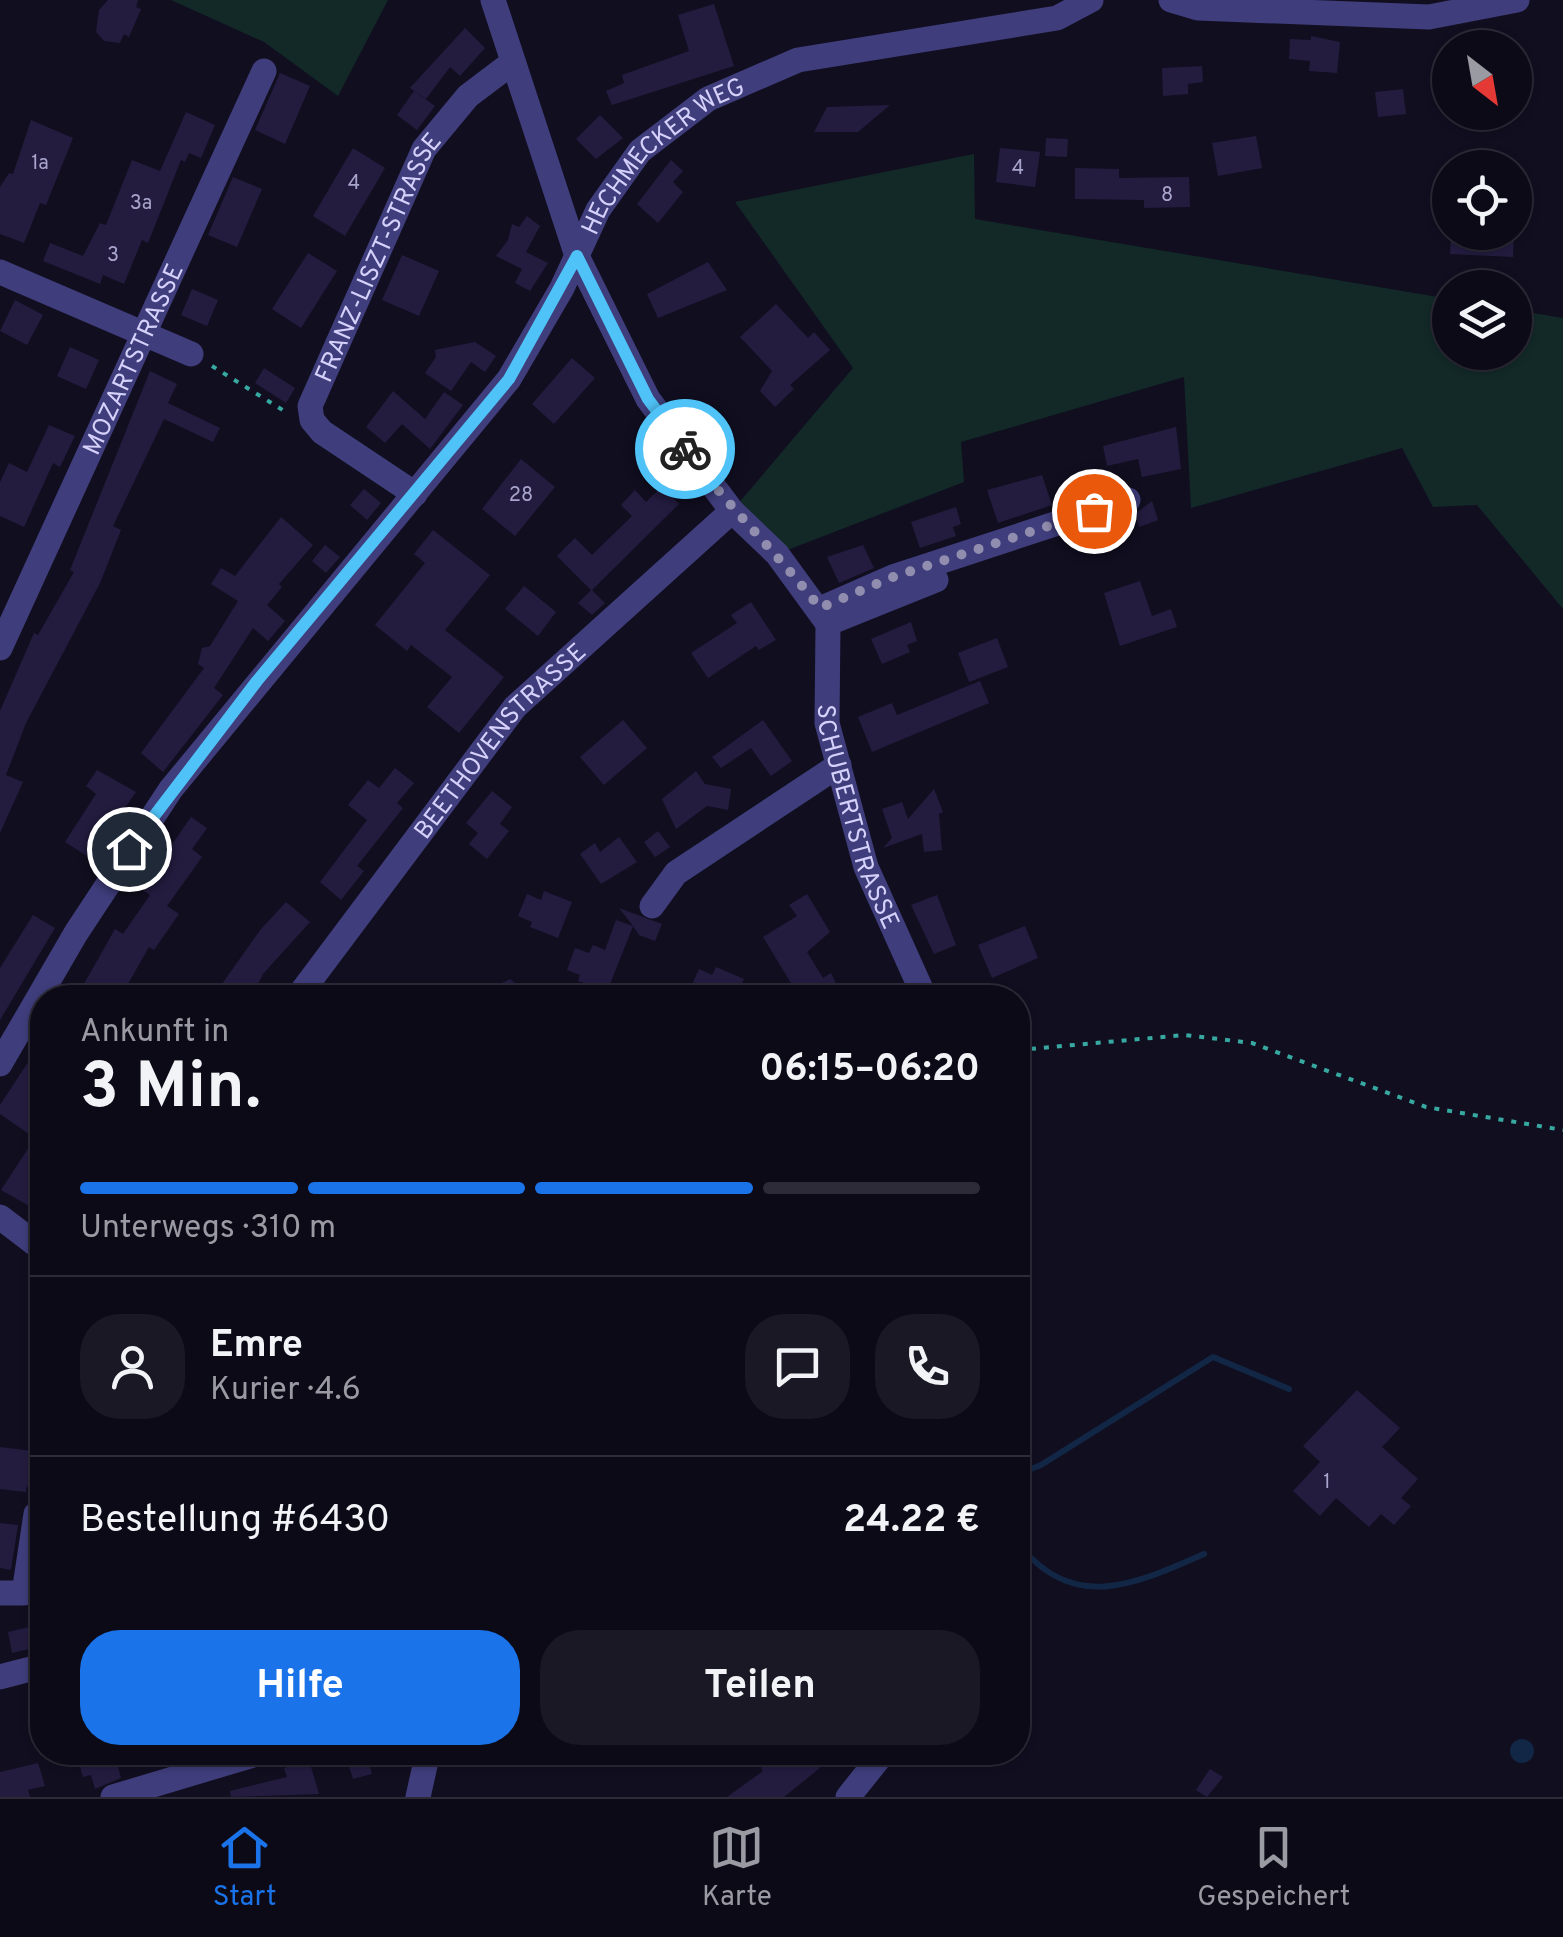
<!DOCTYPE html>
<html lang="de">
<head>
<meta charset="utf-8">
<style>
  body { margin:0; font-family:Overpass,sans-serif; background:#1b1825; color:#f1f3f6; height:100vh; display:flex; flex-direction:column; font-size:38px; white-space:nowrap }
  * { box-sizing:border-box; margin:0 }
  p { font-size:32px; color:#9a9aa2 }
  .icon { flex:none; width:55px; height:55px; fill:none; stroke:currentColor; stroke-width:2; stroke-linecap:round; stroke-linejoin:round }
  .map { position:relative; flex:1; overflow:hidden }
  .sheet { position:absolute; left:30px; top:985px; width:1000px; height:780px; display:flex; flex-direction:column; background:#0d0a18; border-radius:40px; box-shadow:0 2px 8px #0004,0 0 0 2px #2d2b37 }
  .sheet>* { flex:none }
  .needle { width:65px; rotate:149deg }
  .fabs { position:absolute; left:1432px; top:30px; display:grid; gap:20px }
  .fabs a { display:grid; place-items:center; width:100px; height:100px; border-radius:50%; background:#0d0a18; box-shadow:0 2px 8px #0004,0 0 0 2px #2d2b37; font-size:50px }
  .pin { position:absolute; display:grid; place-items:center; width:85px; height:85px; color:#fff; margin:-42px; border:5px solid #fff; border-radius:50%; box-shadow:0 2px 10px #0007 }
  .courier { position:absolute; display:grid; place-items:center; width:100px; height:100px; margin:-50px; border:8px solid #4fc3f7; border-radius:50%; background:#fff; color:#222; box-shadow:0 2px 12px #0007 }
  .head em { font-style:normal; font-weight:700 }
  .head div { display:flex; flex-direction:column-reverse }
  .head { display:flex; align-items:center; justify-content:space-between; height:170px; padding:0 50px }
  h1 { font-size:65px; font-weight:700; line-height:75px }
  .bar { display:grid; grid-template-columns:repeat(4,1fr); gap:15px 10px; align-content:center; height:120px; padding:0 50px }
  .bar i { height:12px; border-radius:8px; background:#2d2b37 }
  .bar .selected { background:#1a73e8 }
  .bar p { grid-column:span 4 }
  .line { display:flex; align-items:center; gap:25px; padding:0 50px; border-top:2px solid #2d2b37 }
  .line div { flex:1 }
  .round { display:grid; place-items:center; flex:none; width:105px; height:105px; border-radius:40px; background:#1b1825 }
  .primary-button { display:flex; gap:20px; margin-top:auto; padding:20px 50px }
  .primary-button a { flex:1; height:115px; border-radius:40px; background:#1a73e8; color:#fff; font-size:40px; font-weight:700; line-height:115px; text-align:center }
  .primary-button a+a { background:#1b1825; color:#f1f3f6 }
  .menu { display:flex; justify-content:space-around; align-items:center; height:140px; border-top:2px solid #2d2b37; background:#0d0a18; font-size:28px; color:#9a9aa2 }
  .menu a { display:grid; justify-items:center; gap:5px }
  .menu .selected { color:#1a73e8 }
  .map>svg:first-child { display:block }
  .green { fill:#122928 }
  .water { fill:#122745 }
  .lines { fill:none; stroke-linecap:round; stroke-linejoin:round }
  .stream { stroke:#122745; stroke-width:6 }
  .building { fill:#231c3f }
  .path { stroke:#37a9a1; stroke-width:4; stroke-dasharray:5 8; stroke-linecap:butt }
  .minor { stroke:#3f3d7b; stroke-width:25 }
  .done { stroke:#908dae; stroke-width:10; stroke-dasharray:0 18 }
  .route { stroke:#4fc3f7; stroke-width:12 }
  .labels { text-anchor:middle; stroke-width:9; stroke-linejoin:round; paint-order:stroke }
  .number-label { font-size:20px; fill:#a8a4cc }
  .street-label { font-size:25px; fill:#d5d1fb; stroke:#110e20 }
</style>
</head>
<body>
<div class="map">
<svg width="1563" height="1797" viewBox="0 0 1563 1797">
  <rect width="100%" height="100%" fill="#110e20"/>
  <path class="green" d="M171 0H388L338 96 264 42Z
    M974 154 975 219 1450 299V352H1515V310L1563 318V609L1477 505 1433 507 1402 448 1191 508 1184 377 961 442 964 482 777 554 732 511 853 368 735 202Z"/>
  <path class="water" d="M1510 1751a12 12 0 1 1 24 0a12 12 0 1 1-24 0Z"/>
  <g class="lines">
    <path class="stream" d="M1018 1474 1041 1465 1213 1357 1289 1389
      M1018 1543C1072 1613 1134 1585 1204 1554"/>
  </g>
  <path class="building" d="M108 0H138L136 7 141 9 129 37 124 34 120 43 104 41 96 32 99 10Z
    M714 4 734 66 612 105 606 91 624 83 622 75 689 51 678 15Z
    M465 28 485 48 460 76 450 67 426 99 410 88Z
    M1311 36 1340 42 1337 73 1309 71 1310 61 1289 59 1290 39 1311 40Z
    M1202 66 1203 82 1188 84V94L1163 96 1162 68Z
    M280 73 310 86 285 144 255 130Z
    M1403 89 1406 114 1378 117 1375 92Z
    M414 91 435 106 417 130 397 115Z
    M890 105 858 132H814L827 107Z
    M186 112 215 125 201 158 189 153 185 162 181 160 148 243 142 240 124 284 103 275 100 284 43 261 50 243 83 256 100 223 106 225 132 160 160 171Z
    M600 115 623 138 596 159 576 139Z
    M31 120 73 138 46 205 40 203 24 243 0 234V187L9 173 13 174Z
    M1256 136 1262 168 1218 176 1212 143Z
    M1046 138 1068 139 1067 157 1045 156Z
    M353 148 385 168 345 236 313 216Z
    M1000 148 1040 152 1035 187 996 182Z
    M671 160 683 171 673 182 683 192 658 223 637 204Z
    M1075 168 1119 169V178L1189 177 1190 207 1144 208V200L1075 199Z
    M233 177 262 189 237 247 208 235Z
    M527 216 540 226 526 252 548 263 530 291 515 283 522 269 496 256 508 240 512 224 519 227Z
    M1451 232H1514L1513 257 1450 254Z
    M308 253 337 271 301 328 272 309Z
    M402 255 439 271 419 316 382 300Z
    M708 262 727 290 658 318 647 294Z
    M192 289 218 300 207 326 181 315Z
    M15 300 43 315 27 345 0 331Z
    M776 304 808 338 814 332 830 350 790 385 794 389 775 407 760 391 772 371 740 337Z
    M475 342 496 356 485 372 471 362 451 391 425 373 436 357 435 350Z
    M70 347 99 360 86 389 57 376Z
    M572 358 595 378 554 424 532 404Z
    M264 368 295 388 286 403 255 383Z
    M150 371 177 384 168 403 220 428 213 442 164 419 113 526 121 530 100 583 26 723 6 775 23 782 0 833V711L34 633 38 635 74 572 70 570Z
    M393 391 425 419 444 392 463 405 430 449 402 424 385 443 366 427Z
    M49 425 75 436 60 467 53 463 24 527 0 516V482L9 463 27 472Z
    M1176 427 1181 469 1142 477 1138 459 1107 466 1103 446Z
    M521 459 555 487 515 536 482 509Z
    M1042 475 1052 505 998 523 987 490Z
    M662 486 679 504 592 590 605 603 592 615 578 603 591 590 557 556 575 538 592 555 632 516 621 505 635 490 646 502Z
    M364 489 381 503 367 520 350 505Z
    M1152 501 1158 520 1139 527 1135 514Z
    M956 507 961 524 953 527 956 536 920 548 911 522Z
    M281 517 313 545 279 584 282 587 267 605 285 621 268 641 253 628 214 688 223 695 163 772 141 753 204 668 198 664 202 648 210 646 238 601 211 584 221 568 235 576Z
    M433 530 490 575 445 630 504 677 459 733 427 707 452 677 411 645 407 651 375 625 425 563 414 554Z
    M325 545 340 557 326 573 312 561Z
    M863 545 874 568 839 583 827 557Z
    M1140 581 1152 616 1171 609 1177 627 1120 646 1104 593Z
    M524 586 556 612 538 636 505 609Z
    M751 602 776 640 759 650 756 646 708 678 691 653 737 623 731 615Z
    M911 622 917 641 907 645 910 652 882 664 871 639Z
    M997 638 1008 667 969 682 958 653Z
    M980 681 989 703 872 752 858 717 892 703 897 715Z
    M623 720 647 748 604 785 580 757Z
    M763 720 792 761 771 776 751 748 721 768 712 757Z
    M395 768 414 783 397 803 403 808 357 866 364 871 341 900 320 882 367 820 348 805 368 780 379 788Z
    M97 770 136 792 90 858 65 842 96 794 86 786Z
    M696 771 705 784 731 789 728 810 707 806 676 829 662 799Z
    M934 789 943 812 939 814 942 850 924 852 922 834 883 848 892 838 882 809 902 802 908 819Z
    M492 791 512 807 500 824 509 831 487 859 469 844 478 833 466 823Z
    M191 817 207 828 192 849 202 857 167 906 179 914 154 950 149 947 120 998H76L115 929 123 934 150 895 141 889Z
    M658 831 670 847 655 857 644 842Z
    M619 837 637 862 601 884 580 854 595 843 600 852Z
    M544 891 572 902 558 938 530 927 532 922 518 916 527 894 541 900Z
    M807 894 830 932 807 952 823 978 831 973 843 998H800L763 937 797 916 789 905Z
    M937 895 956 945 934 954 911 905Z
    M286 902 310 922 263 974 251 998H212L261 929Z
    M619 908 662 924 655 941 639 935 633 926 607 992 578 981 580 975 567 970 575 948 589 953 593 945 605 950 616 920 633 926Z
    M33 915 55 928 0 1020V968Z
    M1025 926 1038 958 992 978 978 945Z
    M716 967 744 979 736 998H686L699 969 712 975Z
    M510 979 533 998H497L496 986Z
    M42 1041V1186L31 1207 1 1190 35 1138 0 1114V1105Z
    M1357 1390 1400 1428 1382 1447 1418 1479 1401 1498 1411 1506 1394 1525 1381 1514 1369 1527 1336 1498 1320 1516 1293 1491 1320 1462 1303 1446Z
    M0 1447 32 1451 30 1467 42 1469V1488L27 1486 26 1492 0 1489Z
    M0 1523 18 1525 11 1570 0 1568Z
    M29 1627 30 1632 42 1630V1646L12 1653 8 1632Z
    M91 1752H114L121 1778 95 1789 91 1775 83 1777 77 1756Z
    M752 1752H810L820 1768 784 1797H727L763 1771Z
    M366 1754 372 1774 353 1779 347 1760Z
    M309 1760 319 1794 231 1797 230 1791 287 1777 284 1768Z
    M38 1763 45 1786 28 1790 30 1797H0V1772Z
    M1210 1769 1223 1777 1207 1797 1196 1790Z"/>
  <g class="lines">
    <path class="path" d="M212 366 289 414
      M1018 1050 1185 1035 1252 1043 1426 1107 1563 1130"/>
    <g class="minor">
      <path id="s1" d="M493 0 577 256 648 399 732 511 777 554 828 624 827 723 866 867 925 998"/>
      <path d="M1171 0 1198 8 1429 17 1517 0"/>
      <path d="M0 272 191 354"/>
      <path id="s2" d="M415 494 322 432 312 420 310 406 424 149 468 96 513 62"/>
      <path d="M820 609 893 577 1128 500"/>
      <path d="M834 621 936 580"/>
      <path id="s3" d="M0 648 264 71"/>
      <path d="M652 906 676 873 839 765"/>
      <path id="s4" d="M297 998 515 707 732 511"/>
      <path id="s5" d="M0 1064 76 933 171 789 509 379 562 288 598 210 640 151 708 99 798 60 1057 18 1091 0"/>
      <path d="M0 1217 42 1249"/>
      <path d="M0 1593H24L36 1514"/>
      <path d="M0 1677 42 1666"/>
      <path d="M113 1797 263 1752"/>
      <path d="M418 1797 428 1752"/>
      <path d="M848 1797 884 1752"/>
    </g>
  </g>
  <g class="lines">
    <path class="done" d="M685 449C727 505 777 553 820 608L893 577 1094 511"/>
    <path class="route" d="M129 849 257 681 509 379 577 256 648 399 685 449"/>
  </g>
  <g class="labels">
    <g class="number-label">
      <text x="40" y="169">1a</text>
      <text x="1018" y="174">4</text>
      <text x="354" y="189">4</text>
      <text x="1167" y="201">8</text>
      <text x="141" y="209">3a</text>
      <text x="113" y="261">3</text>
      <text x="521" y="501">28</text>
      <text x="1327" y="1488">1</text>
    </g>
    <g class="street-label">
      <text dy="9" stroke="none"><textPath href="#s5" startOffset="1132">HECHMECKER WEG</textPath></text>
      <text dy="9" stroke="none"><textPath href="#s2" startOffset="305">FRANZ-LISZT-STRASSE</textPath></text>
      <text dy="9" stroke="none"><textPath href="#s3" startOffset="318">MOZARTSTRASSE</textPath></text>
      <text dy="9" stroke="none"><textPath href="#s4" startOffset="328">BEETHOVENSTRASSE</textPath></text>
      <text dy="9" stroke="none"><textPath href="#s1" startOffset="915">SCHUBERTSTRASSE</textPath></text>
    </g>
  </g>
</svg>
<div class="fabs">
<a><svg class="needle" viewBox="-14 -14 28 28"><path d="M0-13l5 13h-10z" fill="#e53935"/><path d="M0 13l5-13h-10z" fill="#9a9aa2"/></svg></a>
<a><svg class="icon" aria-label="locate" viewBox="0 0 24 24"><circle cx="12" cy="12" r="6"/><path d="M12 2v4M12 18v4M2 12h4M18 12h4"/></svg></a>
<a><svg class="icon" aria-label="layers" viewBox="0 0 24 24"><path d="M12 4l9 5-9 5-9-5zM3 14l9 5 9-5"/></svg></a>
</div>
<div class="pin" style="left:1094px;top:511px;background:#ea580c"><svg class="icon" aria-label="bag" viewBox="0 0 24 24"><path d="M5 8h14l-1 12H6zM9 8a3 3 0 0 1 6 0"/></svg></div>
<div class="pin" style="left:129px;top:849px;background:#1f2937"><svg class="icon" aria-label="home" viewBox="0 0 24 24"><path d="M3 11l9-7 9 7M6 9v11h12V9"/></svg></div>
<div class="courier" style="left:685px;top:449px"><svg class="icon" aria-label="bike" viewBox="0 0 24 24"><circle cx="6" cy="16" r="4"/><circle cx="18" cy="16" r="4"/><path d="M6 16l4-8h5l3 8M10 8l3 8H6M13 5h3"/></svg></div>
<section class="sheet">
<div class="head"><div><h1>3 Min.</h1><p>Ankunft in</p></div><em>06:15–06:20</em></div>
<div class="bar"><i class="selected"></i><i class="selected"></i><i class="selected"></i><i></i><p>Unterwegs · 310 m</p></div>
<div class="line" style="height:180px"><a class="round"><svg class="icon" aria-label="person" viewBox="0 0 24 24"><circle cx="12" cy="8" r="4"/><path d="M4 21q1-7 8-7t8 7"/></svg></a><div><b>Emre</b><p>Kurier · 4.6</p></div><a class="round"><svg class="icon" aria-label="chat" viewBox="0 0 24 24"><path d="M4 5h16v11H9l-5 4z"/></svg></a><a class="round"><svg class="icon" aria-label="phone" viewBox="0 0 24 24"><path d="M5 4h4l2 5-3 2q2 4 5 5l2-3 5 2v4C11 20 4 13 5 4z"/></svg></a></div>
<div class="line" style="height:130px"><div>Bestellung #6430</div><b>24.22 €</b></div>
<div class="primary-button"><a>Hilfe</a><a>Teilen</a></div>
</section>
</div>
<nav class="menu">
<a class="selected"><svg class="icon" aria-label="home" viewBox="0 0 24 24"><path d="M3 11l9-7 9 7M6 9v11h12V9"/></svg>Start</a>
<a><svg class="icon" aria-label="map" viewBox="0 0 24 24"><path d="M3 6l6-2 6 2 6-2v14l-6 2-6-2-6 2zM9 4v14M15 6v14"/></svg>Karte</a>
<a><svg class="icon" aria-label="saved" viewBox="0 0 24 24"><path d="M7 4h10v16l-5-4-5 4z"/></svg>Gespeichert</a>
</nav>
</body>
</html>
